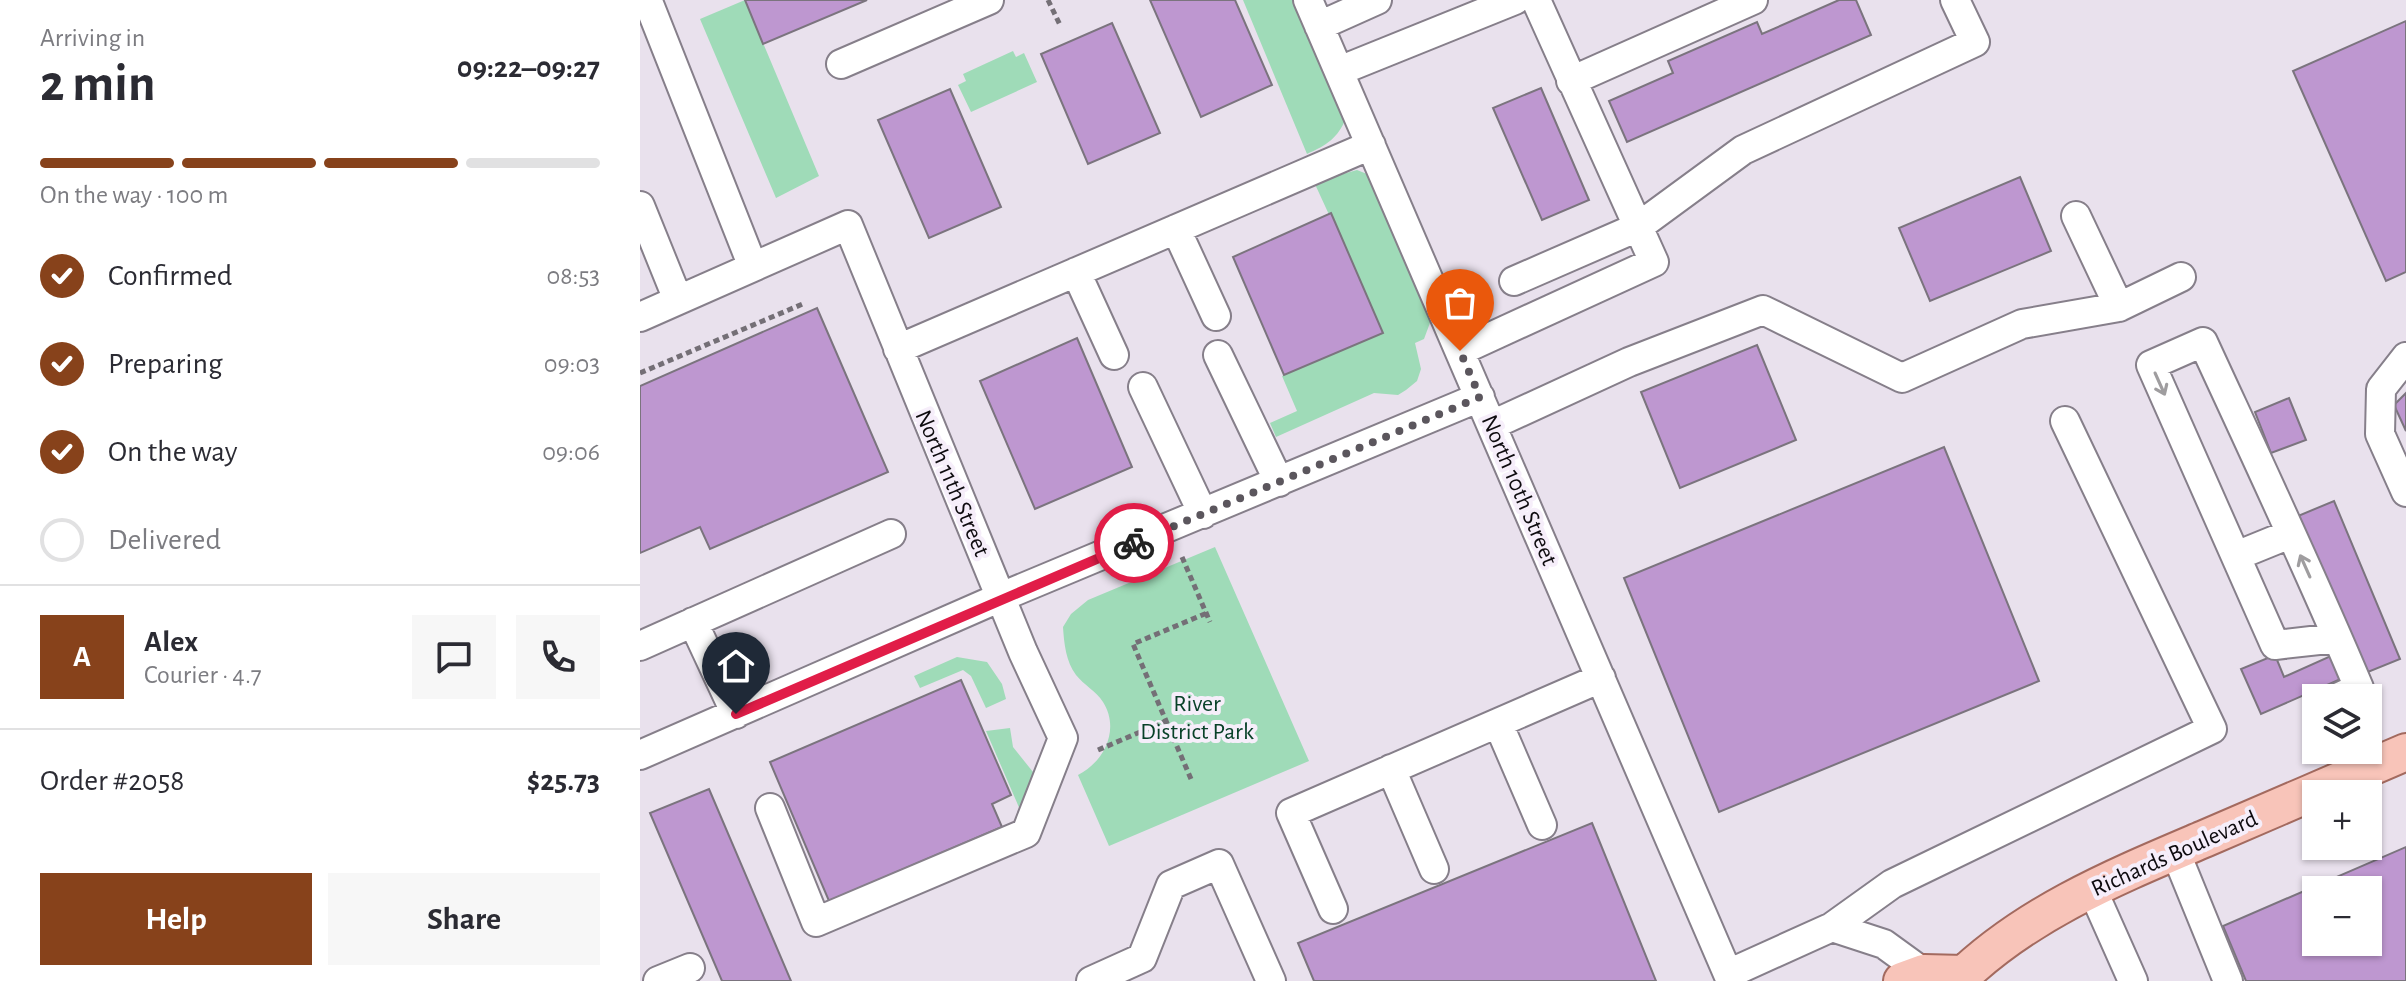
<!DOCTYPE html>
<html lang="en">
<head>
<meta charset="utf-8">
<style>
  body { margin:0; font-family:"Alegreya Sans",sans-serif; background:#f7f7f7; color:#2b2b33; height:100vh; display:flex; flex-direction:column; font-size:30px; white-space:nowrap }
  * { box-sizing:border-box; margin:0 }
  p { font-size:26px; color:#7c7c81 }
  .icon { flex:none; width:44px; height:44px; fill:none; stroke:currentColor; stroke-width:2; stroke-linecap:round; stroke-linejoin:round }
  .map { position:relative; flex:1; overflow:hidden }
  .side { display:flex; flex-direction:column; background:#fff; width:640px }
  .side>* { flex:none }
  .buttons { position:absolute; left:1662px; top:684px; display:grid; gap:16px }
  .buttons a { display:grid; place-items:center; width:80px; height:80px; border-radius:0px; background:#fff; box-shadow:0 2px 6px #0004; font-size:40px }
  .pin { position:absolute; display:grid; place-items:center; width:68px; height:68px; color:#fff; margin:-82px -34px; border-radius:50% 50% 50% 0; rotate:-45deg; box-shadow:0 0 8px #0007 }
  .pin .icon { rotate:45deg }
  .courier { position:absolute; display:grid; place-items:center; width:80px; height:80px; margin:-40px; border:6px solid #e11d48; border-radius:50%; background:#fff; color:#222; box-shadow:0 2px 10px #0007 }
  .summary em { font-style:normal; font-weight:700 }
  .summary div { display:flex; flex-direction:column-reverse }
  .summary { display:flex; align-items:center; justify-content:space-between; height:136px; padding:0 40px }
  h1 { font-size:52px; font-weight:700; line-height:60px }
  .bar { display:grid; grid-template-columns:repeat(4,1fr); gap:12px 8px; align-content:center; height:96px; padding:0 40px }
  .bar i { height:10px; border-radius:6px; background:#e1e1e2 }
  .bar .current { background:#87421b }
  .bar p { grid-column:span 4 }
  .line { display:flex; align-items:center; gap:20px; padding:0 40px; border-top:2px solid #e1e1e2 }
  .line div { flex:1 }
  .round { display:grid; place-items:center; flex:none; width:84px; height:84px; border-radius:0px; background:#f7f7f7 }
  ol { padding:0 40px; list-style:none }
  li { display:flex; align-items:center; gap:24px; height:88px }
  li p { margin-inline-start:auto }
  li .icon { padding:8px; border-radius:50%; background:#87421b; color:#fff; stroke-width:4 }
  li:last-child { color:#7c7c81 }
  li i { width:44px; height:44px; border:4px solid #e1e1e2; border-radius:50% }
  .cta { display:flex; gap:16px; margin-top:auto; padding:16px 40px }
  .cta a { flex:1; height:92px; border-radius:0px; background:#87421b; color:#fff; font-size:32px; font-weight:700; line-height:92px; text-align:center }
  .cta a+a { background:#f7f7f7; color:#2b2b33 }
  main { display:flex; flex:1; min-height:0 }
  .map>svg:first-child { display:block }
  .green { fill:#9fdbb8 }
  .building { fill:#be97d0; stroke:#7b747e; stroke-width:2; fill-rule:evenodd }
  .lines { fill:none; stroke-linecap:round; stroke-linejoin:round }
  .minor-casing { stroke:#867f8a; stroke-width:32 }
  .major-casing { stroke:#a36a5f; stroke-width:40 }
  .path { stroke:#746f76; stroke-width:5; stroke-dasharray:6 4; stroke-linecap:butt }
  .minor { stroke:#fff; stroke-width:28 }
  .major { stroke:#f8c4b9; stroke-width:36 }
  .oneway { stroke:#9f9d9f }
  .done { stroke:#5b565d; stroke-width:8; stroke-dasharray:0 14.4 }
  .route { stroke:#e11d48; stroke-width:10 }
  .labels { text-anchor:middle; stroke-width:8; stroke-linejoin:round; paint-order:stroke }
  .street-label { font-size:24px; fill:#0e0b0f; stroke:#f6eefa }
  .park-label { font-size:24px; fill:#084128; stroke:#f6eefa }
</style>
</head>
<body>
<main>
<section class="side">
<div class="summary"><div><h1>2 min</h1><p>Arriving in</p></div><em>09:22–09:27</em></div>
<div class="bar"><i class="current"></i><i class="current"></i><i class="current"></i><i></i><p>On the way · 100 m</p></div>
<ol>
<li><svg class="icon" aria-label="check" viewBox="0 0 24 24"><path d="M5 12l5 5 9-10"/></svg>Confirmed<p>08:53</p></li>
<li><svg class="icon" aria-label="check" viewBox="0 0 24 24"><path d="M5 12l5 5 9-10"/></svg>Preparing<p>09:03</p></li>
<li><svg class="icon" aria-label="check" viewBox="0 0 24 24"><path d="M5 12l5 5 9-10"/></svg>On the way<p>09:06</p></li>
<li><i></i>Delivered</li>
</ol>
<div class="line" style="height:144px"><b class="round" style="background:#87421b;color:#fff">A</b><div><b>Alex</b><p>Courier · 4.7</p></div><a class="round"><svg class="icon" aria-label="chat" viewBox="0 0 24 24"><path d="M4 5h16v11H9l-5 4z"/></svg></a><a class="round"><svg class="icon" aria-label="phone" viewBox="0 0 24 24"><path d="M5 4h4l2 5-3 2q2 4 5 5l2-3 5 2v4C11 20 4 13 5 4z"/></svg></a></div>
<div class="line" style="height:104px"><div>Order #2058</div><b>$25.73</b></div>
<div class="cta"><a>Help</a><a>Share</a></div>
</section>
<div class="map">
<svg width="1766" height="981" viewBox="0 0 1766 981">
  <rect width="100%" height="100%" fill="#e9e1ed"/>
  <path class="green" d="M105 0 179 176 136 198 60 19Z
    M603 0H659L706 118C698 138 687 145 667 154Z
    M373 51 376 57 384 53 397 82 331 112 318 85 326 81 323 74Z
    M717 170 732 176 794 312 784 339 775 343 781 369 777 381 766 390 758 395 734 393 636 437 630 423 657 411 642 376 743 332 674 182Z
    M575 547 669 761 469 846 438 775C465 761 480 729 463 702 456 691 444 685 436 675 426 662 424 643 423 627L431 614 448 600Z
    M317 657 347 662 362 684 366 699 346 708 331 676 323 670 280 688 274 676Z
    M370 728 373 747 393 772 381 812 346 731Z"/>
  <path class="building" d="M105 0H227L123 44Z
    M510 0H595L632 85 561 117Z
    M1199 0H1216L1231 35 987 142 969 101 1033 73 1028 61 1117 22 1122 34Z
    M1766 21V272L1746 281 1653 71Z
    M472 23 520 133 448 164 401 54Z
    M901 88 949 200 902 220 853 108Z
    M310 89 361 207 289 238 238 120Z
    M1380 177 1411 251 1290 301 1259 228Z
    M691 213 743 333 644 375 593 257Z
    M177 308 248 472 70 549 60 527 0 553V386Z
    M437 338 492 467 395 509 340 381Z
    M1117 345 1156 440 1040 488 1001 392Z
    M1766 393V431L1754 405Z
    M1649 398 1666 440 1631 453 1615 412Z
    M1304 447 1399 681 1079 812 984 578Z
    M1694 501 1760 659 1723 674 1658 516Z
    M1635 655 1644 677 1693 655 1703 678 1621 714 1601 669Z
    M321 680 371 795 352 804 362 827 189 901 130 762Z
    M69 789 151 981H82L10 813Z
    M952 823 1016 981H674L658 943Z
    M1766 847V981H1606L1583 926ZM1676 890H1728V942H1676Z"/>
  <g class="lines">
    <defs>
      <path id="minor" d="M668 0 1091 981
        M9 4 113 267
        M679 26 737 0
        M201 64 349 0
        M699 71 875 0
        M931 81 1113 0
        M0 206 38 300
        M1436 216 1479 307
        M536 229 576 316
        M436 272 474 355
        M874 281 998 227 1103 150 1335 42 1315 0
        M0 317 208 225 383 652 423 738 386 833 176 922 130 808
        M258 349 731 145
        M820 351 1014 262 896 0
        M578 355 639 482
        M1766 357 1741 389 1740 434 1766 492
        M503 387 563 514
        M852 425 989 362 1123 310 1262 378 1382 324 1479 307 1541 277
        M1596 556 1650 534
        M53 622 96 714
        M1697 638 1635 645 1511 365 1563 342C1616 457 1670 571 1719 688L1697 698
        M0 646 251 534
        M858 723 902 825
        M0 755 361 597 840 397
        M751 769 794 869
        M1535 851 1588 981
        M1452 889 1493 981
        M693 909 651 813 961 678
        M1192 927 1244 944 1284 973
        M1088 974 1192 927 1252 884 1572 729 1425 421
        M18 981 50 968
        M451 981 502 958 531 885 579 864 631 981"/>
      <path id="major" d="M1262 981 1284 973 1324 974
        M1317 981C1386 913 1477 876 1564 839 1631 810 1699 781 1766 752"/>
    </defs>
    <use href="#minor" class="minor-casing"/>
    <use href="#major" class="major-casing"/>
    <path class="path" d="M408 0 420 25
      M0 373 165 303
      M542 557 570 622
      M458 750 526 721
      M551 779 493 644 567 613"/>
    <use href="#minor" class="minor"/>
    <use href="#major" class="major"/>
  </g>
  <defs><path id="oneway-shaft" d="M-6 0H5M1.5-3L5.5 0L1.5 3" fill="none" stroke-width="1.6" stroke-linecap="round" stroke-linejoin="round" transform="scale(2)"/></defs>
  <g class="oneway">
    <use href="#oneway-shaft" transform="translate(1520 384) rotate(66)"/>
    <use href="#oneway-shaft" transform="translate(1665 566) rotate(-114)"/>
  </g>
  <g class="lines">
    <path class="done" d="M494 543 840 397 820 351"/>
    <path class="route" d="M96 714 494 543"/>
  </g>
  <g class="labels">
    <g class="street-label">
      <text transform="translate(313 483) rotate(67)" y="8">North 11th Street</text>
      <text transform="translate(880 490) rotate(67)" y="8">North 10th Street</text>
      <text transform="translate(1534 853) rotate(-24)" y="8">Richards Boulevard</text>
    </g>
    <g class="park-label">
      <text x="557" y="711">River<tspan x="557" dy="28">District Park</tspan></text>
    </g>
  </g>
</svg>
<div class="buttons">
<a><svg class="icon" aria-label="layers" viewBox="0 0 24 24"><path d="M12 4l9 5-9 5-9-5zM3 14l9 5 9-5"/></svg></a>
<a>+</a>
<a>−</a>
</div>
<div class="pin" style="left:820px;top:351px;background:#ea580c"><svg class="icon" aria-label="bag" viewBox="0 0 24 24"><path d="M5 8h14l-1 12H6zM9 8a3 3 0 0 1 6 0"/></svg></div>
<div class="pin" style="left:96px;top:714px;background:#1f2937"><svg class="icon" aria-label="home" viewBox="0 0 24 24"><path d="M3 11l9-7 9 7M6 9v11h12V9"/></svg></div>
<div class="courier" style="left:494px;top:543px"><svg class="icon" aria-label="bike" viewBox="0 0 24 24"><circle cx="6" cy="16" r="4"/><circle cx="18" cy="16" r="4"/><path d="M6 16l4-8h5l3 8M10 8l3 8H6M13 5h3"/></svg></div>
</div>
</main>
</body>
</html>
